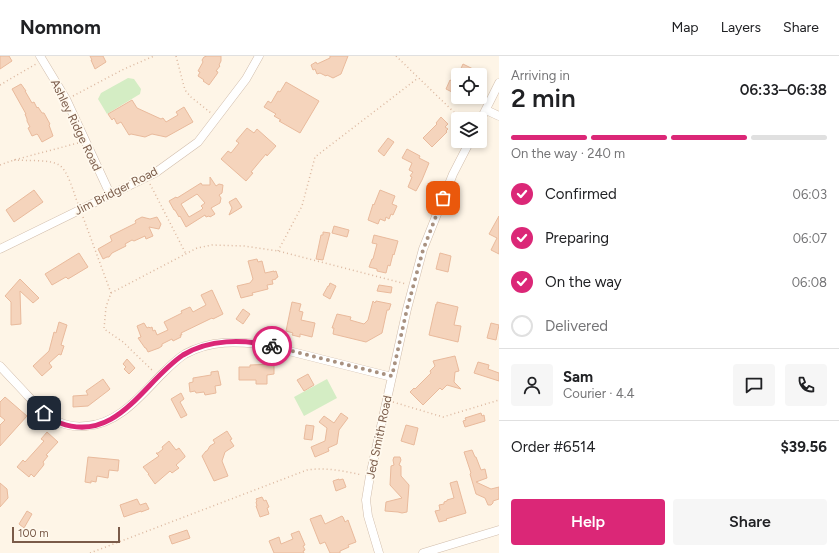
<!DOCTYPE html>
<html lang="en">
<head>
<meta charset="utf-8">
<style>
  body { margin:0; font-family:Figtree,sans-serif; background:#f6f6f6; color:#202124; height:100vh; display:flex; flex-direction:column; font-size:15px; white-space:nowrap }
  * { box-sizing:border-box; margin:0 }
  p { font-size:13px; color:#757577 }
  .icon { flex:none; width:22px; height:22px; fill:none; stroke:currentColor; stroke-width:2; stroke-linecap:round; stroke-linejoin:round }
  .map { position:relative; flex:1; overflow:hidden }
  .sheet { display:flex; flex-direction:column; background:#fff; width:340px }
  .sheet>* { flex:none }
  .fabs { position:absolute; left:451px; top:12px; display:grid; gap:8px }
  .fabs a { display:grid; place-items:center; width:36px; height:36px; border-radius:4px; background:#fff; box-shadow:0 2px 6px #0003; font-size:20px }
  .scale { position:absolute; left:12px; bottom:10px; width:108px; box-sizing:border-box; padding-left:4px; border:2px solid #7a5b49; border-top:0; font-size:11px; line-height:14px; white-space:nowrap; color:#7a5b49; -webkit-text-stroke:3px #fff9ee; paint-order:stroke }
  .pin { position:absolute; display:grid; place-items:center; width:34px; height:34px; color:#fff; margin:-17px; border-radius:8px; box-shadow:0 2px 6px #0006 }
  .courier { position:absolute; display:grid; place-items:center; width:40px; height:40px; margin:-20px; border:3px solid #db2777; border-radius:50%; background:#fff; color:#222; box-shadow:0 1px 5px #0007 }
  .overview em { font-style:normal; font-weight:600 }
  .overview div { display:flex; flex-direction:column-reverse }
  .overview { display:flex; align-items:center; justify-content:space-between; height:68px; padding:0 12px }
  h1 { font-size:26px; font-weight:600; line-height:30px }
  .bar { display:grid; grid-template-columns:repeat(4,1fr); gap:6px 4px; align-content:center; height:48px; padding:0 12px }
  .bar i { height:5px; border-radius:3px; background:#e0e0e0 }
  .bar .active { background:#db2777 }
  .bar p { grid-column:span 4 }
  .line { display:flex; align-items:center; gap:10px; padding:0 12px; border-top:1px solid #e0e0e0 }
  .line div { flex:1 }
  .round { display:grid; place-items:center; flex:none; width:42px; height:42px; border-radius:4px; background:#f6f6f6 }
  ol { padding:0 12px; list-style:none }
  li { display:flex; align-items:center; gap:12px; height:44px }
  li p { margin-inline-start:auto }
  li .icon { padding:4px; border-radius:50%; background:#db2777; color:#fff; stroke-width:4 }
  li:last-child { color:#757577 }
  li i { width:22px; height:22px; border:2px solid #e0e0e0; border-radius:50% }
  .cta { display:flex; gap:8px; margin-top:auto; padding:8px 12px }
  .cta a { flex:1; height:46px; border-radius:4px; background:#db2777; color:#fff; font-size:16px; font-weight:600; line-height:46px; text-align:center }
  .cta a+a { background:#f6f6f6; color:#202124 }
  header { display:flex; align-items:center; gap:24px; box-sizing:border-box; height:56px; padding:0 20px; background:#fff; border-bottom:1px solid #e0e0e0 }
  header strong { font-size:19px }
  nav { display:flex; gap:22px; margin-inline-start:auto; font-size:14px }
  main { display:flex; flex:1; min-height:0 }
  .map>svg:first-child { display:block }
  .green { fill:#d4edc4 }
  .building { fill:#f5d4bc; stroke:#e9ba9c; fill-rule:evenodd }
  .lines { fill:none; stroke-linecap:round; stroke-linejoin:round }
  .minor-casing { stroke:#d1bdab; stroke-width:9 }
  .path { stroke:#dbb79f; stroke-width:1.5; stroke-dasharray:1 3; stroke-linecap:butt }
  .minor { stroke:#fff; stroke-width:8 }
  .done { stroke:#a89180; stroke-width:4; stroke-dasharray:0 7.2 }
  .route { stroke:#db2777; stroke-width:5 }
  .labels { text-anchor:middle; stroke-width:3.5; stroke-linejoin:round; paint-order:stroke }
  .street-label { font-size:12px; fill:#7a5b49; stroke:#fff9ee }
</style>
</head>
<body>
<header>
<strong>Nomnom</strong>
<nav><a>Map</a><a>Layers</a><a>Share</a></nav>
</header>
<main>
<div class="map">
<svg width="499" height="497" viewBox="0 0 499 497">
  <rect width="100%" height="100%" fill="#fef5e7"/>
  <path class="green" d="M128 22 134 23 141 33 140 38 107 58 98 43 101 37Z
    M327 323 337 342 304 360 294 341Z"/>
  <path class="building" d="M0 0H9L12 5 0 13Z
    M90 0H103L106 6 95 13 91 4H92Z
    M207 0H221V5L219 9 220 10 216 15 218 16 217 18 209 29 203 25 204 24 198 20 200 16 198 15 203 6 202 4 204 1Z
    M330 0H348L341 18 333 22 327 19 326 20 320 17 317 18 315 13 313 14 311 9 316 6 317 8 330 2Z
    M463 8 473 13 470 19H458Z
    M450 24 458 28V39L446 33Z
    M286 26 319 45 300 77 279 65 281 64 274 60 276 58 264 51 268 45 271 47 278 35 280 36Z
    M21 28 26 35H25L32 47 34 46 37 52 38 51 42 57H44L50 68 49 69 53 80 42 86 38 79 37 78 32 80 28 72 30 71 27 65V63L25 58H26L12 33Z
    M132 44 137 52 161 63 163 62 166 66 178 59 176 56 184 51 193 66 166 81 152 78 145 81 131 78 129 79 121 66 117 68 114 62 112 64 108 58Z
    M441 61 448 68 445 71 448 73 446 75 447 76 432 91 423 82 437 68 436 67Z
    M247 72 254 77 257 73 276 90 267 100 266 98 251 116 253 117 246 125 221 103 228 95 231 97 239 87 236 85Z
    M388 82 394 86 384 100 378 95Z
    M407 93 420 100 419 102 429 107 422 124 416 135 408 131 412 121 410 120 413 116 409 114 412 107 402 102Z
    M210 121 216 130 219 128 223 129 222 137 219 139 221 142 220 147 211 152 215 158 210 161 209 160 206 161 205 159 186 171 180 160 179 161 175 154H174L169 145 176 141 177 142 201 127 202 129H210ZM197 138 198 139 205 147 201 150 203 152 201 154 189 161 181 148Z
    M34 134 43 146 14 166 6 154Z
    M380 134 395 140 392 148 397 150 393 159 391 158 389 163 386 161 385 165 380 163 378 168 368 164 373 148 374 149Z
    M236 142 242 151 229 159 232 152 229 146Z
    M499 160V198L491 194 497 182 489 178Z
    M142 161 150 163 157 161 161 168 159 173 149 171 153 180 146 183 145 180 134 185 132 184 125 188 126 190 112 197 109 201H107L103 203 98 193 112 185 110 180 136 167 135 165 136 164Z
    M334 170 349 174 347 181 332 177Z
    M323 176 330 177 323 204 316 203 321 179H323Z
    M374 179 398 185 394 199 393 198 390 210 388 209 386 217 377 215V213L369 211 372 203H373L377 188 372 187Z
    M79 197 88 211 68 223 66 221 52 229 45 218Z
    M440 197 451 200 448 216 436 213Z
    M257 203 258 206 262 205 265 217 274 215V216L276 215 278 221 276 222V223L272 224 273 228 267 229 268 233 252 237 253 239 241 242 237 230 250 227 253 223 248 205Z
    M20 223 39 242 33 247 20 235 21 268 11 269V246L5 240Z
    M330 227 336 230 330 243 323 239 328 230H329Z
    M379 229 392 231 391 237 377 235Z
    M212 234 223 258 213 263 212 262 181 277 182 279H180L181 281 173 285 172 283 162 288V290L159 292 148 296 146 292H145L138 282 141 281 137 270 144 267 147 272 149 271 150 272 152 271 153 275 155 274 157 279 168 274 164 266 182 257 181 255 190 251 193 256 206 249 201 239Z
    M373 245 375 247 376 245 391 248 389 254H387L382 277 366 286 333 278 334 272H332L337 258 351 261 350 264 364 268 368 264Z
    M292 246 301 248 299 255 303 256 301 264 315 267 312 281 300 278V281L292 279 293 277 286 275Z
    M437 246 458 251 454 269 461 270 458 286 429 279 436 248H437Z
    M243 253 250 258 243 268 236 263Z
    M59 266 67 269 61 289 64 290 61 299 59 298 49 307 52 311 42 320 33 310 49 295 54 276 56 277Z
    M491 267 499 269 496 284 487 282Z
    M455 300 459 315 455 316 454 326 461 333 447 329 442 334 440 332 423 349 410 336 414 332 415 333 431 317 430 315 435 310 433 305Z
    M127 303 135 312 129 318 124 313 126 311 123 308Z
    M478 306 489 309 488 313 499 317V325L474 317Z
    M274 308V318L267 319V328H256V324H239V311H250V309Z
    M218 315 221 329 215 330 216 337 205 339 204 336 196 337 195 335 190 336 189 327 193 326V322L211 319V316Z
    M308 318 314 329 304 335 297 324Z
    M103 323 110 333 109 334 88 350 73 351V340L88 339 86 335Z
    M181 337 184 343 180 346 187 359 181 362 171 343Z
    M5 341 27 360 0 390V369L5 364 0 360V346Z
    M341 357 348 362 339 374 337 388 328 392 329 395 315 401 311 391 325 385 327 372 319 366 324 360 334 367Z
    M481 357 482 360 484 359 485 365 465 371 463 365 466 364 465 362Z
    M306 369 314 370 312 384 304 383Z
    M406 369 418 372 414 389 401 385Z
    M227 375 232 383 230 384 234 390 225 396 222 405 228 420 214 425 202 400 206 395H207L210 390 215 387 213 384Z
    M47 376 58 386 46 399 48 400 43 406 44 408 43 410 34 421 31 418 29 421 17 411 23 404 25 406 44 385 41 383Z
    M169 385 176 394 179 392 185 400V401L176 409 179 412 172 417 170 415 155 428 148 418H149L143 411 159 400 156 397H158L163 393 162 391Z
    M472 394 475 401H476L481 414 485 413 487 422 476 426 491 433 499 431V443L493 445V447L491 449H488L485 442 476 438 470 418 471 417 464 396Z
    M88 401 119 404 118 415 109 414 108 422 97 420 96 426 91 425V427L85 426Z
    M394 401H400L401 404 399 409 401 410V420L409 429 407 456 402 457 398 456 385 455 386 446 402 442 390 429 391 410 394 409 393 404Z
    M339 423V424L343 423 346 431 336 435 333 425Z
    M457 425 466 457 446 463 447 464 439 466 435 455 440 454 439 449 444 448V446L447 445V444L454 442 450 427Z
    M0 427 7 433 8 442 0 451Z
    M262 441 264 445 266 444 269 451 267 452 269 458 260 461 256 450H257L256 446 257 445 256 443Z
    M137 443 140 449 146 447 149 453 141 456V455L124 461 120 449Z
    M27 455 32 458 24 472 19 468Z
    M321 459 325 468 342 460 343 461 345 466 348 464 356 486 348 489 349 491 340 495V497H330L325 486 320 488 310 463Z
    M187 474 190 482 172 488 169 480Z
    M299 475 305 489 303 490 305 494 303 495 304 497H274L269 485 279 481 281 488 293 483 291 478Z"/>
  <g class="lines">
    <defs>
      <path id="minor" d="M40 0 66 43 110 138
        M486 54 499 60
        M480 65 499 27
        M0 193 155 117 198 86 246 23 259 0
        M0 310C9 320 18 329 27 339 37 349 46 361 59 366 68 370 78 371 86 370 119 368 141 339 162 318 169 311 177 303 185 298 211 284 237 285 265 289L392 321
        M379 497 368 460 366 444 370 420 407 253 423 193 453 118 470 85
        M423 497 499 474"/>
    </defs>
    <use href="#minor" class="minor-casing"/>
    <path class="path" d="M176 0 185 34 191 41 211 57
      M396 0 461 63
      M0 29 36 8
      M73 40 124 13 154 0
      M14 104C25 105 50 103 59 109 68 114 74 138 78 148
      M0 109 14 104 78 87
      M150 128 186 198
      M83 161 111 237 106 251 104 273 123 286 154 316
      M278 195 302 150 315 101 418 22
      M111 237 197 192 212 189 244 190 278 195 406 228
      M393 346 443 361 499 344
      M90 497 205 453 307 414C325 411 344 415 362 419"/>
    <use href="#minor" class="minor"/>
  </g>
  <g class="lines">
    <path class="done" d="M272 290 392 320 407 253 423 194 443 142"/>
    <path class="route" d="M44 357C49 360 55 365 60 367 117 388 144 325 183 299 209 283 243 283 272 290"/>
  </g>
  <g class="labels">
    <g class="street-label">
      <text transform="translate(76 69) rotate(64)" y="4">Ashley Ridge Road</text>
      <text transform="translate(116 135) rotate(-27)" y="4">Jim Bridger Road</text>
      <text transform="translate(379 381) rotate(-78)" y="4">Jed Smith Road</text>
    </g>
  </g>
</svg>
<div class="fabs">
<a><svg class="icon" aria-label="locate" viewBox="0 0 24 24"><circle cx="12" cy="12" r="6"/><path d="M12 2v4M12 18v4M2 12h4M18 12h4"/></svg></a>
<a><svg class="icon" aria-label="layers" viewBox="0 0 24 24"><path d="M12 4l9 5-9 5-9-5zM3 14l9 5 9-5"/></svg></a>
</div>
<div class="scale">100 m</div>
<div class="pin" style="left:443px;top:142px;background:#ea580c"><svg class="icon" aria-label="bag" viewBox="0 0 24 24"><path d="M5 8h14l-1 12H6zM9 8a3 3 0 0 1 6 0"/></svg></div>
<div class="pin" style="left:44px;top:357px;background:#1f2937"><svg class="icon" aria-label="home" viewBox="0 0 24 24"><path d="M3 11l9-7 9 7M6 9v11h12V9"/></svg></div>
<div class="courier" style="left:272px;top:290px"><svg class="icon" aria-label="bike" viewBox="0 0 24 24"><circle cx="6" cy="16" r="4"/><circle cx="18" cy="16" r="4"/><path d="M6 16l4-8h5l3 8M10 8l3 8H6M13 5h3"/></svg></div>
</div>
<section class="sheet">
<div class="overview"><div><h1>2 min</h1><p>Arriving in</p></div><em>06:33–06:38</em></div>
<div class="bar"><i class="active"></i><i class="active"></i><i class="active"></i><i></i><p>On the way · 240 m</p></div>
<ol>
<li><svg class="icon" aria-label="check" viewBox="0 0 24 24"><path d="M5 12l5 5 9-10"/></svg>Confirmed<p>06:03</p></li>
<li><svg class="icon" aria-label="check" viewBox="0 0 24 24"><path d="M5 12l5 5 9-10"/></svg>Preparing<p>06:07</p></li>
<li><svg class="icon" aria-label="check" viewBox="0 0 24 24"><path d="M5 12l5 5 9-10"/></svg>On the way<p>06:08</p></li>
<li><i></i>Delivered</li>
</ol>
<div class="line" style="height:72px"><a class="round"><svg class="icon" aria-label="person" viewBox="0 0 24 24"><circle cx="12" cy="8" r="4"/><path d="M4 21q1-7 8-7t8 7"/></svg></a><div><b>Sam</b><p>Courier · 4.4</p></div><a class="round"><svg class="icon" aria-label="chat" viewBox="0 0 24 24"><path d="M4 5h16v11H9l-5 4z"/></svg></a><a class="round"><svg class="icon" aria-label="phone" viewBox="0 0 24 24"><path d="M5 4h4l2 5-3 2q2 4 5 5l2-3 5 2v4C11 20 4 13 5 4z"/></svg></a></div>
<div class="line" style="height:52px"><div>Order #6514</div><b>$39.56</b></div>
<div class="cta"><a>Help</a><a>Share</a></div>
</section>
</main>
</body>
</html>
